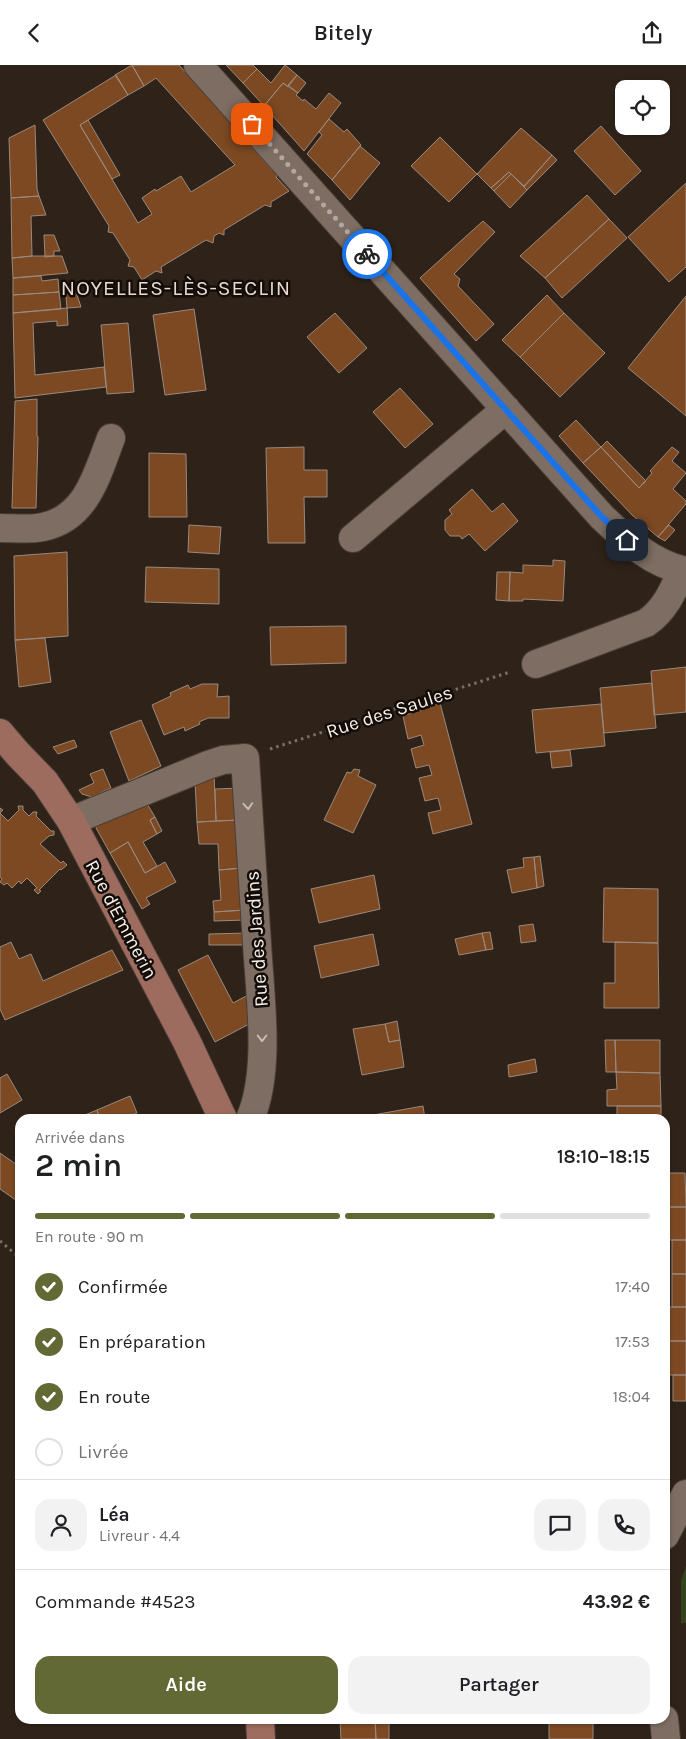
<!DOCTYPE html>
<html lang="fr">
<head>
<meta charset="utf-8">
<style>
  body { margin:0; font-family:Karla,sans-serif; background:#f2f2f2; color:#202124; height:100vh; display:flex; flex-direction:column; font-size:19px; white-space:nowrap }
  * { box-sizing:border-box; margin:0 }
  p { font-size:16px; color:#757577 }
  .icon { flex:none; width:28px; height:28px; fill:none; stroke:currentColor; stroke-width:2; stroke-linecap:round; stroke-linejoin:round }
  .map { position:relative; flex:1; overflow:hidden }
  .drawer { position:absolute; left:15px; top:1049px; width:655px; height:610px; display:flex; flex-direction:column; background:#fff; border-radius:15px; box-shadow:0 1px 4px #0004 }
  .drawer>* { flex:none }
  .buttons { position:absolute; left:615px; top:15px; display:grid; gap:10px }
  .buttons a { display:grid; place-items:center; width:55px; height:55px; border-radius:10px; background:#fff; box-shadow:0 1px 4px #0004; font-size:25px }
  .pin { position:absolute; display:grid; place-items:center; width:42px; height:42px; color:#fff; margin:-21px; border-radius:10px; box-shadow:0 2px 8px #0006 }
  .courier { position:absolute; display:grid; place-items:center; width:50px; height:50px; margin:-25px; border:4px solid #1a73e8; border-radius:50%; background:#fff; color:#222; box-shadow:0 1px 6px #0007 }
  .head em { font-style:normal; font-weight:600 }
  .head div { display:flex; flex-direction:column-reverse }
  .head { display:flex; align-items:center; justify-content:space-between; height:85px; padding:0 20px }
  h1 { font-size:32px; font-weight:600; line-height:38px }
  .bar { display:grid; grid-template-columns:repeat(4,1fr); gap:8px 5px; align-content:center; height:60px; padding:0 20px }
  .bar i { height:6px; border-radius:4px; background:#e0e0e0 }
  .bar .active { background:#636935 }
  .bar p { grid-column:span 4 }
  .line { display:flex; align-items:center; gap:12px; padding:0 20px; border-top:1px solid #e0e0e0 }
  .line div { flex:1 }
  .round { display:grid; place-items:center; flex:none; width:52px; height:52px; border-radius:15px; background:#f2f2f2 }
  ol { padding:0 20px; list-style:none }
  li { display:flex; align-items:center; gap:15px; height:55px }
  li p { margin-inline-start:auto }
  li .icon { padding:5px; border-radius:50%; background:#636935; color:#fff; stroke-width:4 }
  li:last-child { color:#757577 }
  li i { width:28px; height:28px; border:2px solid #e0e0e0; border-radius:50% }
  .button { display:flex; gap:10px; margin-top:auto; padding:10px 20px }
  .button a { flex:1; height:58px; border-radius:15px; background:#636935; color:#fff; font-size:20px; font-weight:600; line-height:58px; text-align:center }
  .button a+a { background:#f2f2f2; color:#202124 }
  header { display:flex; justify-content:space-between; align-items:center; height:65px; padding:0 20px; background:#fff; font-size:22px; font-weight:600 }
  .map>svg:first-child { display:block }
  .green { fill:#33441b }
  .building { fill:#7c4922; stroke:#9a897e }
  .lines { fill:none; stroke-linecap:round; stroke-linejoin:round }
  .minor-casing { stroke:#493e37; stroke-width:30 }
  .major-casing { stroke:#493e37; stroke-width:30 }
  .path { stroke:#796f66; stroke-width:3; stroke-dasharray:2.5 4; stroke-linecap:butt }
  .minor { stroke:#7d6d62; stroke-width:28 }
  .major { stroke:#9d6c5e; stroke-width:28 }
  .oneway { stroke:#c7bcb4 }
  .done { stroke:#b2a8a1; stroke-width:5; stroke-dasharray:0 9 }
  .route { stroke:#1a73e8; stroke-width:6 }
  .labels { text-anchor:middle; stroke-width:5; stroke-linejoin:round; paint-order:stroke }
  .street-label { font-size:19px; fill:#f9f0ea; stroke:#130d09 }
  .quarter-label { font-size:21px; letter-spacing:1px; fill:#ebd9cd; stroke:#130d09 }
</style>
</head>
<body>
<header><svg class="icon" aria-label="back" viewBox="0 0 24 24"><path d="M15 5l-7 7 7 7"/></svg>Bitely<svg class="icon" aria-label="share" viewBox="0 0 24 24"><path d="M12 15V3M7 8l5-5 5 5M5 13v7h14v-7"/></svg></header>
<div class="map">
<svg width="686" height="1674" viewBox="0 0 686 1674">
  <rect width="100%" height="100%" fill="#2f2319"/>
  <path class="green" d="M686 1501V1558H681V1516Z"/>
  <path class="building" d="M132 0 144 21 128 30 115 10Z
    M132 0H179L272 105H278L276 112 289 126 271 137V142L265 140 224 165V170L219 168 214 171 213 178 206 175 161 202 162 208 156 206 142 215 134 202 128 201 130 195 113 168 108 167 109 161 43 55 116 10 128 30 80 60 138 158 152 149 142 133 155 124 156 126 181 111 191 127 235 100 156 13 144 21Z
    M226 0H253L257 4 243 18Z
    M285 0 297 10 288 22 283 18 264 41 243 18 257 4 271 18Z
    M297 10 306 18 298 28 288 20Z
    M283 18 298 28 296 30 303 36 304 34 316 44 329 28 341 38 304 86 264 41Z
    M329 54 344 67 347 64 361 80 332 115 307 89 322 70 319 67Z
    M88 55 120 110 112 114 80 60Z
    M35 60 37 124 39 131 11 133 9 73Z
    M601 61 641 106 615 130 574 86Z
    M521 63 552 90 524 121 509 107 491 123 477 109Z
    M440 72 477 109 449 137 411 101Z
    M360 81 380 98 350 135 332 115Z
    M552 90 557 95 527 125 524 122Z
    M509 107 511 109 494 126 491 123Z
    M511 109 527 125 510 143 494 126Z
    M686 118V202L669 217 628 172Z
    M587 130 609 154 545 213 520 191Z
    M39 131 46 150 31 151 32 191 12 193 11 133Z
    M609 154 627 173 562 233 545 213Z
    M483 156 495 167 454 209 460 214 458 221 494 259 476 276 420 213Z
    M44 170H54L60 186H54V191L45 192Z
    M32 191H62L68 208 13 213 12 193Z
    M41 211 42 216 58 214 59 227 13 230V213Z
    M65 221H74L81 242 67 243Z
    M59 227 61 244 13 248V230Z
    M547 230 564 248 520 292 502 275Z
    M686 231V351L628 303Z
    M67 243 68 260 57 261V256L33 258 35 310 104 302 106 322 15 333 13 248Z
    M194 244 206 325 165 330 153 250Z
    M335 248 367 283 339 308 307 272Z
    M564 248 605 288 560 332 520 292Z
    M128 258 134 327 107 329 101 260Z
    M400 323 433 359 405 383 373 347Z
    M37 334V371L38 372 36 443H12L15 336Z
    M576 355 601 382 583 398 559 371Z
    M607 376 646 416 639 423 601 382Z
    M304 382V405H327V432H304L305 478H268L266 383Z
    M601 382 639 423 652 408 650 406 672 382 679 387 672 396 686 408 673 424 686 436V439L658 472 632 450 583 398Z
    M149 388 186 389 187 452H149Z
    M472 424 492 447 503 438 518 456 485 486 469 469 462 474 460 471H450L445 465V455L452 449 449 445Z
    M189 460 221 462 219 489 188 487Z
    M669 460 675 465 665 476 658 472Z
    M67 487 68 571 15 575 14 491Z
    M553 495 565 496 563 536 523 534V536H509L510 507 523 508V500L553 501Z
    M146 502 219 504V539L145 537Z
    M497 507H510L509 536 496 535Z
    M346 561V598L271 600 270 562Z
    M45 573 51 617 19 622 15 575Z
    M686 602V647L654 650 651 606Z
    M652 618 656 663 604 668 600 623Z
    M202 619H218L217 632 229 631V653H208L199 657 200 659 185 666 184 662 164 670 152 640 171 631 170 628 188 620 190 624Z
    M440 638 472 759 433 769 428 748 441 745 438 733 425 736 419 713 432 710 429 700 416 703 411 684 424 680 421 670 408 674 403 651Z
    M601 639 605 681 536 688 532 645Z
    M141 655 161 701 129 716 110 667Z
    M74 675 77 682 58 689 53 682Z
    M570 685 572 701 552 703 550 687Z
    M103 704 111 723 92 732 82 729 79 725 94 718 90 709Z
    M354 704 360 705 358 711 376 720 353 768 324 755 347 707 351 708Z
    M214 708 216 756 197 757 195 716Z
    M240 723V755L216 756 215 724Z
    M143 732 155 752 150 755 157 769 143 777 157 801 145 808 128 777 110 788 96 763 98 755Z
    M18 741H23V745L29 751 33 747H37L36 751 51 766H54V770L49 771 40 779 61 798 63 796 67 800 61 805 60 804 39 825 41 826 38 829 34 825 37 823 27 813 21 819 19 816 12 823 7 818 4 820 0 817 2 814 0 812V743L3 745 0 748 8 756 19 745Z
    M155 752 162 766 157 769 150 755Z
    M240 755 242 803 219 805 218 779H199L197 757Z
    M128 777 145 808 165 797 176 817 146 833 150 839 142 844 110 788Z
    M540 791 544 821 537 823 534 792Z
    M534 792 537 823 512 828 507 805 524 802 523 793Z
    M242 803 245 845 214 847 213 836 221 835 219 805Z
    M374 810 380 844 319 858 311 824Z
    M604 823 658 824V878L603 877Z
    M245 845 246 855 214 856V847Z
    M533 859 536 876 521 878 519 861Z
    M490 867 493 884 486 885 482 868Z
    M247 868V880H209V869Z
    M482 868 486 885 459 890 455 874Z
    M373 869 379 900 321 913 314 881Z
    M11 877 19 894 31 889 43 916 112 885 123 905 5 955 0 944V882Z
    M615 877 658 878 659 943H604V918H615Z
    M208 890 233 938 250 929 251 958 215 977 178 905Z
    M397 956 400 975 389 977 385 959Z
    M385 959 389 977 400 975 404 1002 362 1010 353 964Z
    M605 975H615L616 1007H606Z
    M615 975H660V1008L616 1007Z
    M535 994 537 1007 509 1012 508 1000Z
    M616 1007 660 1008 661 1041H607V1025L617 1024Z
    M7 1009 22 1035 0 1048V1013Z
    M130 1031 137 1048 130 1051 131 1054H100L97 1045Z
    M423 1041 425 1054H362V1052Z
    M617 1041H661V1054H617Z
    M97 1045 100 1054H81L80 1052Z
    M0 1088 20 1102V1138L0 1124Z
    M665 1108H685L686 1142H665Z
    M665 1142H686V1175H665Z
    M672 1175H686V1209H672Z
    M672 1209H686V1242H672Z
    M665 1242H686V1276H665Z
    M665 1276H686V1310H665Z
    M673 1310H686V1336H673Z
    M340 1654H375L376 1674H341Z
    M375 1654H389V1674H376Z
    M549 1654H593V1674H549Z"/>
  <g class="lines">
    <defs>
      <path id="minor" d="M198 0 602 452C626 475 652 499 686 506
        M0 463C14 463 30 465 43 462 87 453 97 409 111 373
        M353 473 506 344
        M536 599 646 558C665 545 673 526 682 506
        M71 756 208 700 223 695 245 693C249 755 253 817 257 879 260 931 271 1006 250 1054
        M665 1470 686 1429
        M664 1654 666 1674"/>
      <path id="major" d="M0 668 17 688 45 717 71 756 187 977 223 1054
        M260 1654 261 1674"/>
    </defs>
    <use href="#minor" class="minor-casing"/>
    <use href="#major" class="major-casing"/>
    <path class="path" d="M270 684 510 607
      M0 1176 20 1193"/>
    <use href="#minor" class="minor"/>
    <use href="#major" class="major"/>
  </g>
  <defs><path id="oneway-chevron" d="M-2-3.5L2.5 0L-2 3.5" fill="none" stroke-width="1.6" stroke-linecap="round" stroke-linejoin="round" transform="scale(1.25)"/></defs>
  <g class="oneway">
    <use href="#oneway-chevron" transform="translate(248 741) rotate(86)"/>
    <use href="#oneway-chevron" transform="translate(262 973) rotate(90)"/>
  </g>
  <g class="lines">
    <path class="done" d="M252 59 367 189"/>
    <path class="route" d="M367 189 566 412 602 452 627 475"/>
  </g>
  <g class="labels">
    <g class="street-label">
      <text transform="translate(389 646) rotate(-18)" y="7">Rue des Saules</text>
      <text transform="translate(122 854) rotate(62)" y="7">Rue d'Emmerin</text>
      <text transform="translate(256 874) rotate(-94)" y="7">Rue des Jardins</text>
    </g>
    <g class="quarter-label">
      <text x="176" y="230">NOYELLES-LÈS-SECLIN</text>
    </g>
  </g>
</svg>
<div class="buttons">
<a><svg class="icon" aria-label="locate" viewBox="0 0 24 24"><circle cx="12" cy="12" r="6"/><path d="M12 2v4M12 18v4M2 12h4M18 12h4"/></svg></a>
</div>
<div class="pin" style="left:252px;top:59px;background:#ea580c"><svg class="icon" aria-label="bag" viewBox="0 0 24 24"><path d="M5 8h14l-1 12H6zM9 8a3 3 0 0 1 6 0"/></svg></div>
<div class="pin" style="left:627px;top:475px;background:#1f2937"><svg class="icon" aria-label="home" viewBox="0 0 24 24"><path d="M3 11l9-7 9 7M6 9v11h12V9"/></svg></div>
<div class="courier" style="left:367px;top:189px"><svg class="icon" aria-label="bike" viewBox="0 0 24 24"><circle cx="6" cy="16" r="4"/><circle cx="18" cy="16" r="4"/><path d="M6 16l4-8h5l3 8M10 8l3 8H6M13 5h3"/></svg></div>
<section class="drawer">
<div class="head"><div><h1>2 min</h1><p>Arrivée dans</p></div><em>18:10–18:15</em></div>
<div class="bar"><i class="active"></i><i class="active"></i><i class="active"></i><i></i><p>En route · 90 m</p></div>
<ol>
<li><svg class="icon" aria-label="check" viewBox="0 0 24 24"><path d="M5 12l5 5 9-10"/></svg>Confirmée<p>17:40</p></li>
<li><svg class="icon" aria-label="check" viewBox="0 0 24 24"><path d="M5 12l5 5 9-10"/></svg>En préparation<p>17:53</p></li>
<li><svg class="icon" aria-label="check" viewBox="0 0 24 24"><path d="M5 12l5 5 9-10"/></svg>En route<p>18:04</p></li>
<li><i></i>Livrée</li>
</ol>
<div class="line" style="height:90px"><a class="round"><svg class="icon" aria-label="person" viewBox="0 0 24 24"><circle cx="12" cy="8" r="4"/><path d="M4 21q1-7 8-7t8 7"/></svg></a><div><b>Léa</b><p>Livreur · 4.4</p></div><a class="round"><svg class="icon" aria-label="chat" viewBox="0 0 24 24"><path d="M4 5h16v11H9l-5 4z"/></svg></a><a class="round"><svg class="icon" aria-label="phone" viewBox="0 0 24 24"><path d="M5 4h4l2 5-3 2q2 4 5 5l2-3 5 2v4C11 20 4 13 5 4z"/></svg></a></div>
<div class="line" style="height:65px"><div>Commande #4523</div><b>43.92 €</b></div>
<div class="button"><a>Aide</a><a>Partager</a></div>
</section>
</div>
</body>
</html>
